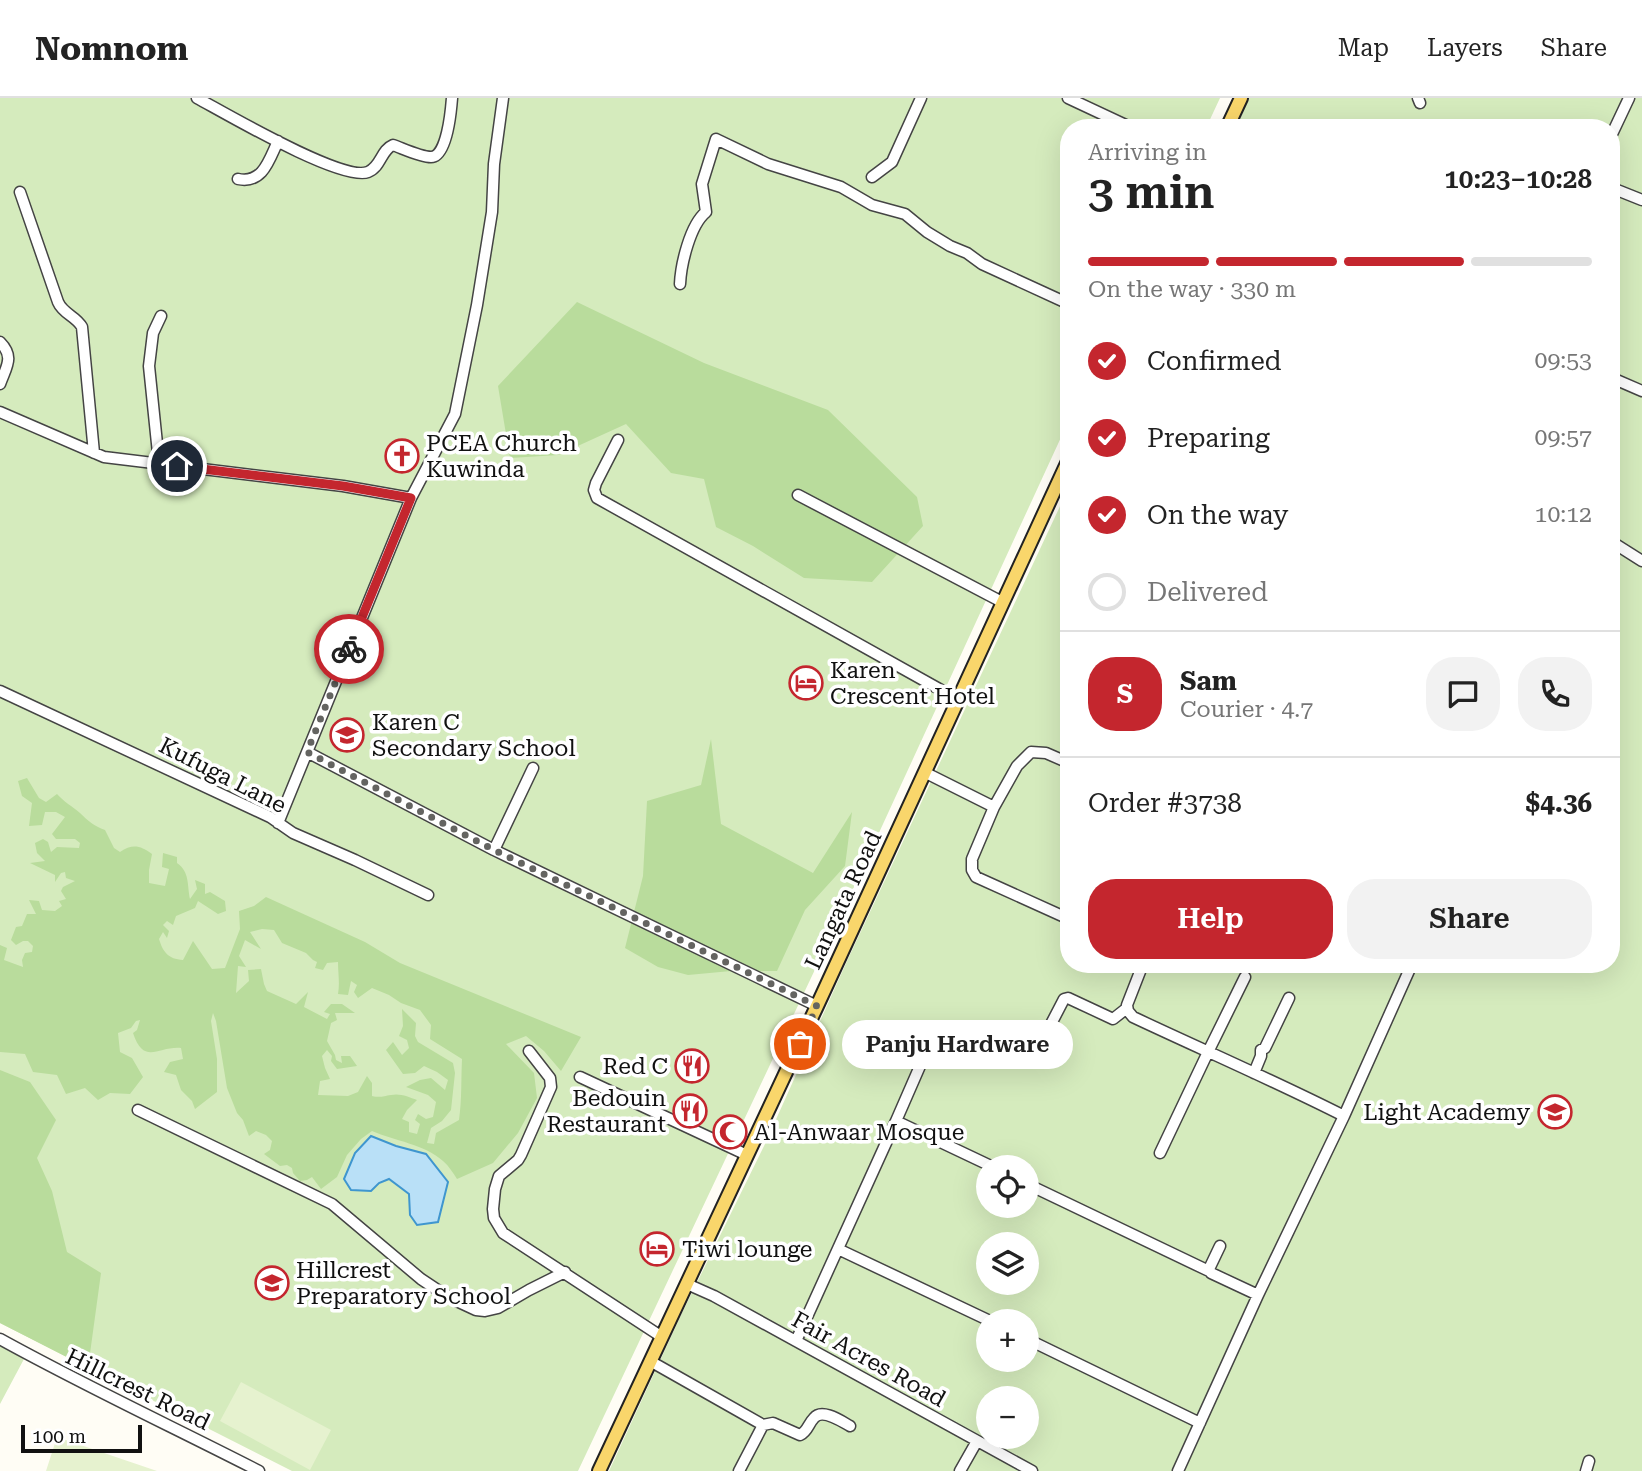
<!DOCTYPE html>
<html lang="en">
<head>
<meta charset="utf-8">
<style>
  body { margin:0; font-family:"Roboto Serif",serif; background:#f2f2f2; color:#222; height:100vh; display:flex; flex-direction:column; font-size:26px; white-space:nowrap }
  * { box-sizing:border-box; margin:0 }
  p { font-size:23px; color:#767676 }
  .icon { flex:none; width:38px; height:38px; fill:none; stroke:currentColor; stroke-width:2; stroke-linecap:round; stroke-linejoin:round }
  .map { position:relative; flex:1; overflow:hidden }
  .sheet { position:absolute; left:1060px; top:21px; width:560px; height:854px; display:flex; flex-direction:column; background:#fff; border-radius:28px; box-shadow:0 7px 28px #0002 }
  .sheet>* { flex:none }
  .buttons { position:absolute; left:976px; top:1057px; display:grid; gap:14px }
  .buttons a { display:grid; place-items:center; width:63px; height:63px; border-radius:50%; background:#fff; box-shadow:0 7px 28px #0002; font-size:35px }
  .scale { position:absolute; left:21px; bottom:18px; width:121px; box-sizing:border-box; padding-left:7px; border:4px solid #111; border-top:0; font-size:19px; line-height:24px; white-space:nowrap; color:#111; -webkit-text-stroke:5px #fff; paint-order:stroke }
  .pin { position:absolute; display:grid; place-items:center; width:60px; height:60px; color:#fff; margin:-30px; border:4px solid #fff; border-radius:50%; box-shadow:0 2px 7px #0007 }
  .courier { position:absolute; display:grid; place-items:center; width:70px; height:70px; margin:-35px; border:5px solid #c4262e; border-radius:50%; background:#fff; color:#222; box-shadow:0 2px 9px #0007 }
  .bubble { position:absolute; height:49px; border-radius:24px; background:#fff; box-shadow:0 7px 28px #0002; font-size:23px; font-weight:600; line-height:49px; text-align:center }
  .head em { font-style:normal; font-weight:600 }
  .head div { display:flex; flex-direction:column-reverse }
  .head { display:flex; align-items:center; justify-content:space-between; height:119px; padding:0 28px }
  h1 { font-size:46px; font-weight:600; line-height:52px }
  .bar { display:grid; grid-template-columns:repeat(4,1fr); gap:10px 7px; align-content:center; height:84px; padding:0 28px }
  .bar i { height:9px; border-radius:5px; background:#e0e0e0 }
  .bar .selected { background:#c4262e }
  .bar p { grid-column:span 4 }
  .line { display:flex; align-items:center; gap:18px; padding:0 28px; border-top:2px solid #e0e0e0 }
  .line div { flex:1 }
  .round { display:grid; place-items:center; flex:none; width:74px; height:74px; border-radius:28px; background:#f2f2f2 }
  ol { padding:0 28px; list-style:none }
  li { display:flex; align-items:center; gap:21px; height:77px }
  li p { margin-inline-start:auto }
  li .icon { padding:7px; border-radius:50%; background:#c4262e; color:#fff; stroke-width:4 }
  li:last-child { color:#767676 }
  li i { width:38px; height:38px; border:4px solid #e0e0e0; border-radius:50% }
  .primary-button { display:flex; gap:14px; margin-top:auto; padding:14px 28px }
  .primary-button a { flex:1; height:80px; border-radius:28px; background:#c4262e; color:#fff; font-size:28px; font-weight:600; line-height:80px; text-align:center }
  .primary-button a+a { background:#f2f2f2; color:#222 }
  header { display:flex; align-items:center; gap:42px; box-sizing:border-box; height:98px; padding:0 35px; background:#fff; border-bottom:2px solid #e0e0e0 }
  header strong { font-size:33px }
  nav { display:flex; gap:38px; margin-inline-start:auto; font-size:24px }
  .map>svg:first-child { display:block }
  .green { fill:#d5ebbd; fill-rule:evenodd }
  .forest { fill:#b9dc9c; fill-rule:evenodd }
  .pitch { fill:#e6f2cf }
  .water { fill:#b9e0f7; stroke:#3f96cf; stroke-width:2 }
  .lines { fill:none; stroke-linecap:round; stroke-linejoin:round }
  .minor-casing { stroke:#444; stroke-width:13 }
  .major-casing { stroke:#222; stroke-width:16 }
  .minor { stroke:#fff; stroke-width:10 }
  .major { stroke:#f9d66b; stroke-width:12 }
  .done { stroke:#646461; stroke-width:7; stroke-dasharray:0 12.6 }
  .route { stroke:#c4262e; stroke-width:9 }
  .labels { text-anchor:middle; stroke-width:7; stroke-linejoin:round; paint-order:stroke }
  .poi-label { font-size:23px; fill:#111; stroke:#fff; text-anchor:start }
  .street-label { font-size:23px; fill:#111; stroke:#fff }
</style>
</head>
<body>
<header>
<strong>Nomnom</strong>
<nav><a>Map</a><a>Layers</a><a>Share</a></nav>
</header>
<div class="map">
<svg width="1642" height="1373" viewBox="0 0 1642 1373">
  <rect width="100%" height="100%" fill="#fffdf5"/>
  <path class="green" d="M0 0H1220L1206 30H1069V322L854 789 578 1373H292L0 1225Z
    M1249 0H1642V1373H609L681 1217 765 1046 847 863 1069 389V866H1612V30H1236ZM989 1069H1027V1108H989ZM989 1146H1027V1185H989ZM989 1223H1027V1262H989ZM989 1300H1027V1339H989Z
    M0 1248 24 1261 0 1306Z"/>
  <path class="forest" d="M577 204 704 265 828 312 917 399 923 428 872 484 804 480 753 448 716 429 704 381 671 375 626 326 558 357 510 360 498 288Z
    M711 641 721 726 813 775 852 714 845 768 805 812 777 873H731L688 877 658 869 625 850 643 778 647 703 701 687Z
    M27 680 39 700 46 704 57 696C64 704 72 708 80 715 88 723 94 728 105 732L114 750 120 754C132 746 140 747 152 756L149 772V785L165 788 169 771 162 769 163 755 177 759V765C190 774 187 787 190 801L197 791 195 782 205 786V796L210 794 225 803 226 813 218 816 198 803 195 810 176 818 173 827 167 823 163 827 169 833 167 840 163 834 159 841C163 854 168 861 183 862L193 843 212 871 225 870 240 831 239 813 254 808 266 799 365 844 400 865 581 939 561 973 544 953 526 938 506 946 534 975 537 1000 518 1035 493 1065 457 1081C453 1075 449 1068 443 1063 424 1046 395 1043 372 1033L361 1041 347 1057 337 1079 321 1091 312 1079 307 1082 300 1083 293 1075 292 1070 287 1067 280 1068 264 1056 270 1052 272 1043 266 1037 256 1033 249 1038 243 1022 237 1015 227 990 216 923 213 915 211 923 217 961V994L195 1011 192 1003 181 992 176 977 164 974 170 964 183 961 181 950C158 948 144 968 133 935L137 932 140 922 136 923 131 930 118 935 120 954 132 960 143 979 130 996 110 995 98 1002 85 990 66 996 57 977 33 974 25 956 0 954V847L7 850 4 862 23 869 22 862 25 855 32 854 33 848 28 843H23L16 847 11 842 16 829 22 828 27 816H36L29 802 39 803 42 812 55 813 62 808 59 803 66 801 61 793 63 789 75 783 66 780 65 774 61 775 55 784V777L30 765 45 763 37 755 35 745 43 741 48 744 51 754 57 749 79 750 80 745 75 741H56L52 736 65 719 56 714H45L42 727 29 728 32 705 22 698 18 683ZM262 831 274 832 282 845 306 855 313 862 317 864 315 870 323 872 327 865 338 864C338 875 340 885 338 896L348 897 351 883 357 887 354 894 358 900 372 890 389 897 401 905 420 912 431 927 430 941 462 961C461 981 462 1001 459 1022L436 1035 434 1046 427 1045 431 1030 442 1023 451 1012 455 975 453 965 418 944 415 938 416 925 402 911 403 928 399 938 407 942 409 950 402 957 393 944 386 952 403 976 415 975 424 968 437 974 448 982 445 992 431 980 420 982 406 989 428 997 436 1004 433 1019 426 1021 418 1016 415 1022 420 1026 417 1036 409 1034V1024L402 1021 407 1012 417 1002C409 999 400 995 391 997 383 998 381 1000 372 998V985L367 978 358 994 348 998 318 997 320 983 330 981 325 970 322 958 327 952 332 958 331 963 337 971 357 968 350 958H341L342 965 336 962 335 957 327 943 331 925 337 922 335 915H355L342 906H331L324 914 330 916 327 921 304 909 308 894 296 906 267 893 264 886 261 871 248 872 249 883 236 895 238 868 246 869 239 858 245 842 261 851 250 834Z
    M0 972 30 984 56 1022 37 1060 52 1093 67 1154 101 1175 88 1270 0 1225Z"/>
  <path class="pitch" d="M241 1284 331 1332 310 1372 220 1323Z
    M57 1339 157 1373H46Z"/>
  <path class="water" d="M371 1038 396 1048 426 1056 448 1084 438 1124 417 1127 410 1117 409 1096 389 1081 379 1085 371 1093 351 1092 344 1081 355 1055Z"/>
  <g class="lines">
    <defs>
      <path id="minor" d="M197 0C225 15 342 84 368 74 381 69 381 52 393 47 404 51 421 59 431 59 447 59 451 13 452 0
        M1068 0 1132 30
        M1418 0 1420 5
        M1612 36 1629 0
        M872 79 892 64 921 0
        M238 81C263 86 269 62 278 43
        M1612 90 1642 102
        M20 94 58 204C63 216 76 218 82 229L94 355
        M680 186C681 166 690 127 706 114L702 86 716 41 768 66 841 89 872 107 905 116 927 134 950 148 967 155 982 166 1069 206
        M0 244C15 259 6 269 0 286
        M1612 280 1642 293
        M0 314 104 359 343 388 411 400
        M618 342 596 385 594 392 597 400 959 602
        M159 365 149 268 153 235 161 218
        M798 397 1002 504
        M1612 444 1642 463
        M0 593 270 719 293 735 355 762 428 797
        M307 654 494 752 817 908
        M926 675 994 709 972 761V772L976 779 1069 821
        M994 709 1017 668 1031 654 1046 655 1069 665
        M278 725 411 400 455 316 477 207 492 114 494 66 503 0
        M494 752 533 670
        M1143 866 1127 907 1128 913 1133 919C1203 952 1275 983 1344 1018
        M529 953 550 980 551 989 521 1057 518 1062 499 1078 495 1091 493 1111 494 1120 503 1135 662 1239
        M1037 953 1064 901 1068 900 1113 921 1127 910
        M1254 975 1261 958V952L1265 950 1289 900
        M580 979 747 1057
        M138 1012 332 1106 421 1181 448 1199 476 1212 485 1213 498 1210 529 1192 565 1174
        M896 1023 920 968
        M1160 1055 1208 954 1245 879
        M1027 1086 1209 1173
        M1220 1148 1209 1171 1211 1175 1258 1197
        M838 1151 990 1223
        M687 1186 714 1198 1032 1373
        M0 1241C85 1288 173 1329 259 1373
        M1027 1241 1200 1325
        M796 1243 896 1023 993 1069
        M650 1263 763 1327 739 1373
        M763 1327 773 1325 800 1337C808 1333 808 1326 814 1320 822 1310 841 1323 850 1328
        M960 1373 977 1343
        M1178 1373 1258 1197 1344 1018 1412 866
        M1586 1373 1589 1363"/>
      <path id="major" d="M1227 30 1241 0
        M599 1373 817 908 1069 361"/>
    </defs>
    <use href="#minor" class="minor-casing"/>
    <use href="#major" class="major-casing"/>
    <use href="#minor" class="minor"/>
    <use href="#major" class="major"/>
  </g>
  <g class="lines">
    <path class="done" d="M349 551 307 654 494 752 817 908 800 946"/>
    <path class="route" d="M177 368 343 388 411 400 349 551"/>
  </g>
  <defs>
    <symbol id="church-ring" viewBox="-11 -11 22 22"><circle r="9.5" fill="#fff" stroke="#c4262e" stroke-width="1.5"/><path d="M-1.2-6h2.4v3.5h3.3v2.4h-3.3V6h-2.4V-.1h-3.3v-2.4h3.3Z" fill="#c4262e"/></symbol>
    <symbol id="hotel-ring" viewBox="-11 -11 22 22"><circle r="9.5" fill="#fff" stroke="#c4262e" stroke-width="1.5"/><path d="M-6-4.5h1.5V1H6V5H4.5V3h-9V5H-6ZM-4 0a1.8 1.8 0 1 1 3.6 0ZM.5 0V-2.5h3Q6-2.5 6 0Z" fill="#c4262e"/></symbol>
    <symbol id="school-ring" viewBox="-11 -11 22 22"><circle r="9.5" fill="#fff" stroke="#c4262e" stroke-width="1.5"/><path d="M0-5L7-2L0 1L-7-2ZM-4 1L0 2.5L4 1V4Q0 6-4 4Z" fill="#c4262e"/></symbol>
    <symbol id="restaurant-ring" viewBox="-11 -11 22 22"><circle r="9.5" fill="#fff" stroke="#c4262e" stroke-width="1.5"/><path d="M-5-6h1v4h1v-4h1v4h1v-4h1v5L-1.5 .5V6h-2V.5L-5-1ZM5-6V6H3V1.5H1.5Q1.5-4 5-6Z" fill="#c4262e"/></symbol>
    <symbol id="mosque-ring" viewBox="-11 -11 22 22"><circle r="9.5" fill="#fff" stroke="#c4262e" stroke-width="1.5"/><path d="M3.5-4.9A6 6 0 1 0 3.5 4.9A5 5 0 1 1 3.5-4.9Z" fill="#c4262e"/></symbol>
  </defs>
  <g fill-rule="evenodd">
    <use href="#church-ring" x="383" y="339" width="38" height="38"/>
    <use href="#hotel-ring" x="787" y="566" width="38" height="38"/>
    <use href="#school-ring" x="328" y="618" width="38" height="38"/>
    <use href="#restaurant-ring" x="673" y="949" width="38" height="38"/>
    <use href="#restaurant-ring" x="671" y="994" width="38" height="38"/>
    <use href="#school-ring" x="1536" y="995" width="38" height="38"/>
    <use href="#mosque-ring" x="711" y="1015" width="38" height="38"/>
    <use href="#hotel-ring" x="638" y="1132" width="38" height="38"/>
    <use href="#school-ring" x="253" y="1166" width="38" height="38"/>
  </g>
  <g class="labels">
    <g class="poi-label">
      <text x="426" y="353">PCEA Church<tspan x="426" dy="26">Kuwinda</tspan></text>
      <text x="830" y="580">Karen<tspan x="830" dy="26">Crescent Hotel</tspan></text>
      <text x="372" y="632">Karen C<tspan x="372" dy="26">Secondary School</tspan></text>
      <text x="668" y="976" text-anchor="end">Red C</text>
      <text x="666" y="1008" text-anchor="end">Bedouin<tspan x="666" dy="26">Restaurant</tspan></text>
      <text x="1530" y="1022" text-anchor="end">Light Academy</text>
      <text x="754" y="1042">Al-Anwaar Mosque</text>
      <text x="682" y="1159">Tiwi lounge</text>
      <text x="296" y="1180">Hillcrest<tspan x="296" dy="26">Preparatory School</tspan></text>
    </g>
    <g class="street-label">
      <text transform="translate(223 677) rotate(27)" y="8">Kufuga Lane</text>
      <text transform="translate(843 802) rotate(-65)" y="8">Langata Road</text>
      <text transform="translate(869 1261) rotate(29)" y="8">Fair Acres Road</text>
      <text transform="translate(138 1291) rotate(26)" y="8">Hillcrest Road</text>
    </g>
  </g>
</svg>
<div class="buttons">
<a><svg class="icon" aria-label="locate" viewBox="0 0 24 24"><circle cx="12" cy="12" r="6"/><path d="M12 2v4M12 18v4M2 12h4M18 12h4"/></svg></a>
<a><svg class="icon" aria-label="layers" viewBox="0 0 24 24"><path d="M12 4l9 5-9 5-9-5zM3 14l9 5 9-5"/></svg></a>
<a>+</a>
<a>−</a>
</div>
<div class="scale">100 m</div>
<div class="pin" style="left:800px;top:946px;background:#ea580c"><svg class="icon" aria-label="bag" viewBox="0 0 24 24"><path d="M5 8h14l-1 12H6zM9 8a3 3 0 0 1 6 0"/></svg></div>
<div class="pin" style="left:177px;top:368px;background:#1f2937"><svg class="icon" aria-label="home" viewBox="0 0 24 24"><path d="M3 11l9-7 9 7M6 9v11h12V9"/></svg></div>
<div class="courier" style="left:349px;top:551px"><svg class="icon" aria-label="bike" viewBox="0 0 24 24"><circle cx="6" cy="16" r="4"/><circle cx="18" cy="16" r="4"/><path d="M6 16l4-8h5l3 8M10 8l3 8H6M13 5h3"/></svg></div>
<div class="bubble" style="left:842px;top:922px;width:231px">Panju Hardware</div>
<section class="sheet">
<div class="head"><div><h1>3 min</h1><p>Arriving in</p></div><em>10:23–10:28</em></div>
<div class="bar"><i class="selected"></i><i class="selected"></i><i class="selected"></i><i></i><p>On the way · 330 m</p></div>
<ol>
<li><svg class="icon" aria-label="check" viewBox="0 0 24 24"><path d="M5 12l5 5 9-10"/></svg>Confirmed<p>09:53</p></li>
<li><svg class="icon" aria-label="check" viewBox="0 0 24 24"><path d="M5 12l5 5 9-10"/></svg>Preparing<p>09:57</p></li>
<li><svg class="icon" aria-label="check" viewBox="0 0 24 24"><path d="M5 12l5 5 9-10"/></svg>On the way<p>10:12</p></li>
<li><i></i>Delivered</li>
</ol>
<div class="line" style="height:126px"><b class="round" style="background:#c4262e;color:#fff">S</b><div><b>Sam</b><p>Courier · 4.7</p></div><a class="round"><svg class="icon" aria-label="chat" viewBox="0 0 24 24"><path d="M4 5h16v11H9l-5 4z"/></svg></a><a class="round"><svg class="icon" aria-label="phone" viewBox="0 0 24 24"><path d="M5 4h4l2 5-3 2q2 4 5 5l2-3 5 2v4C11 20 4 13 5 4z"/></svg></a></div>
<div class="line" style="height:91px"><div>Order #3738</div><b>$4.36</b></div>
<div class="primary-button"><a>Help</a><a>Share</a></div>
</section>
</div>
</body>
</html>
